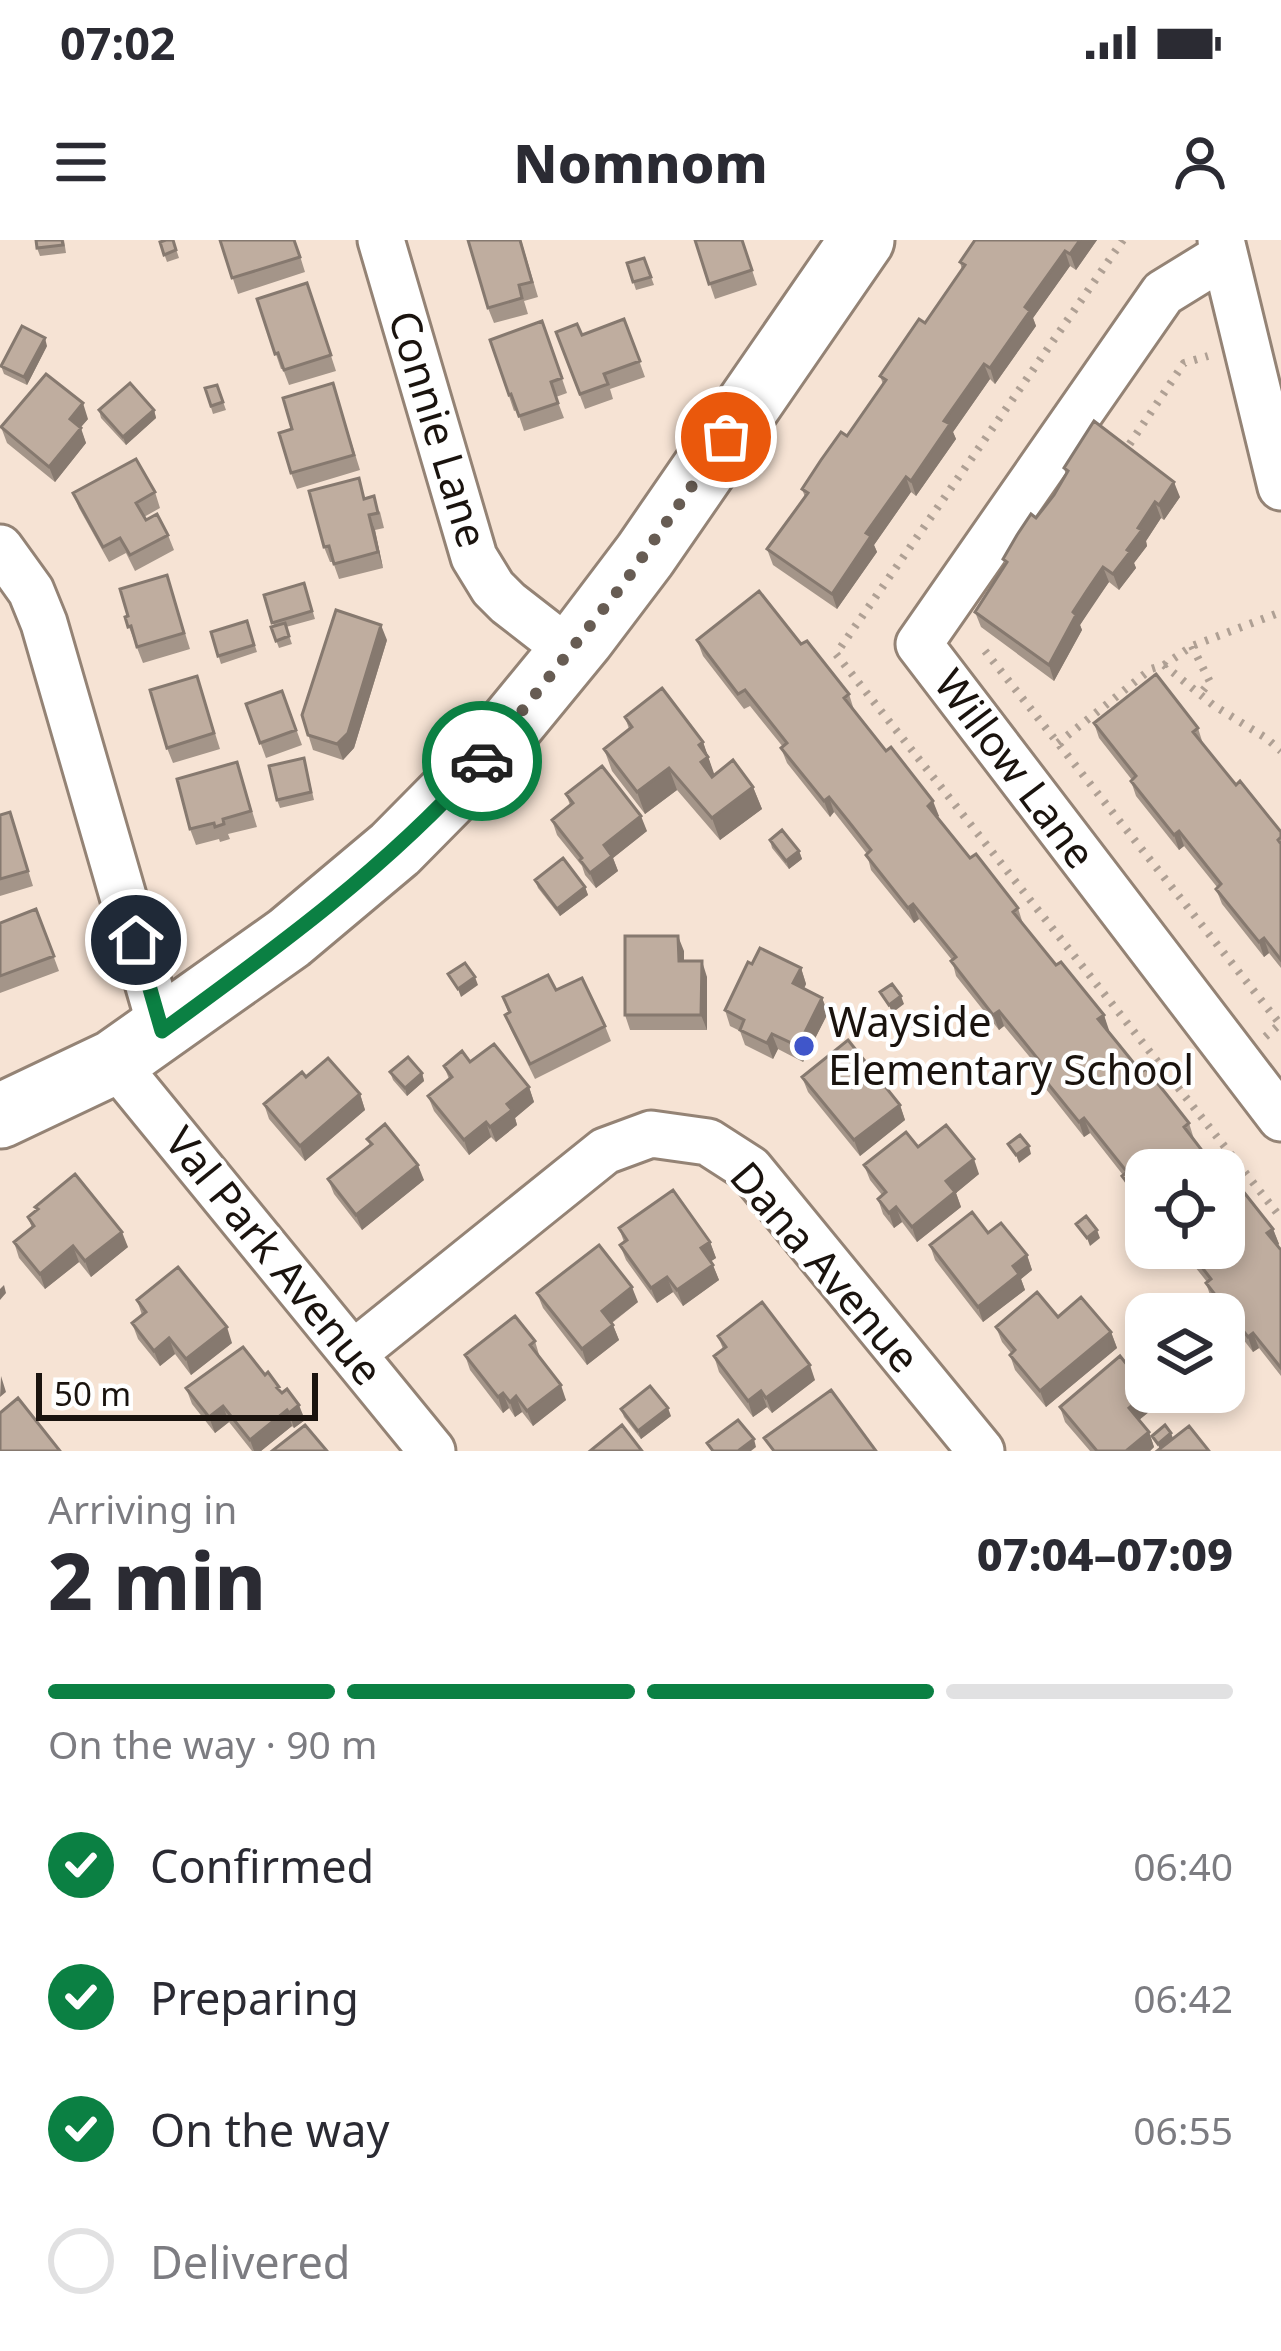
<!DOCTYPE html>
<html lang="en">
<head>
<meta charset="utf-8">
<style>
  body { margin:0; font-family:"Noto Sans",sans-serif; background:#f2f2f3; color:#2b2b33; height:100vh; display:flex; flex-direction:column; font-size:45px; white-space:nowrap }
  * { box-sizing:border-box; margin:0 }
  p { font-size:39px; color:#7c7c81 }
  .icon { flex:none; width:66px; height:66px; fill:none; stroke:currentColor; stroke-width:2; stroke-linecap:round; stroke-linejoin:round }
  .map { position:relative; height:1211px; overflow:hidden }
  .side { display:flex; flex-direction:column; background:#fff; flex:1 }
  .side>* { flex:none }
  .buttons { position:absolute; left:1125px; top:909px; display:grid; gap:24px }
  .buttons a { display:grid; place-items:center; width:120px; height:120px; border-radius:24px; background:#fff; box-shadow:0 6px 18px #0003; font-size:60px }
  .scale { position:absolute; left:36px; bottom:30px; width:282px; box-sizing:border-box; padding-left:12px; border:6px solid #1a130e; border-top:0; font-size:33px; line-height:42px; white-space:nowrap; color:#1a130e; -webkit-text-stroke:9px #fff; paint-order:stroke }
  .pin { position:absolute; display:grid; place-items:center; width:102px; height:102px; color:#fff; margin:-51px; border:6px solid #fff; border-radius:50%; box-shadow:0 3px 12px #0007 }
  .courier { position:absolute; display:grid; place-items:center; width:120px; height:120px; margin:-60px; border:9px solid #0b8043; border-radius:50%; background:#fff; color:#222; box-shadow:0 3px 15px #0007 }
  .overview em { font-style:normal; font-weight:800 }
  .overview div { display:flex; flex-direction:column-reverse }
  .overview { display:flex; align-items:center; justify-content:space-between; height:204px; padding:0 48px }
  h1 { font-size:78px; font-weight:800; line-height:90px }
  .bar { display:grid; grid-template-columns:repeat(4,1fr); gap:18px 12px; align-content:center; height:144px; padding:0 48px }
  .bar i { height:15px; border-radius:9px; background:#e1e1e2 }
  .bar .selected { background:#0b8043 }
  .bar p { grid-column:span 4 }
  ol { padding:0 48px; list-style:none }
  li { display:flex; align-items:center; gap:36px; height:132px }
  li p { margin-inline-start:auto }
  li .icon { padding:12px; border-radius:50%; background:#0b8043; color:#fff; stroke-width:4 }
  li:last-child { color:#7c7c81 }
  li i { width:66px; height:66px; border:6px solid #e1e1e2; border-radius:50% }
  .status { display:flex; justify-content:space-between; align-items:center; height:84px; padding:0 60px; background:#fff; direction:ltr }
  .status svg { height:33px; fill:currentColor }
  header { display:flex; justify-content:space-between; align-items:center; height:156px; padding:0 48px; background:#fff; font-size:54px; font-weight:800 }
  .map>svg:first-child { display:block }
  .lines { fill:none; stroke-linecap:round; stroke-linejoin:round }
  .street-casing { stroke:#948375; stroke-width:51 }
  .secondary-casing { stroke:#948375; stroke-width:69 }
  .path { stroke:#afa094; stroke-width:8; stroke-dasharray:3 9; stroke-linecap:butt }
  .street { stroke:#fff; stroke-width:45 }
  .secondary { stroke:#fff; stroke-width:63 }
  .wall { fill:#a49589 }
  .shaded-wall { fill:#86796f }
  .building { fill:#bfad9f; stroke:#86796f; stroke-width:3 }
  .done { stroke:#675c53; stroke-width:12; stroke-dasharray:0 21.6 }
  .route { stroke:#0b8043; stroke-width:15 }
  .poi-dot { fill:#4056ca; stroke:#fff; stroke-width:4.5 }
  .labels { text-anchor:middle; stroke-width:9; stroke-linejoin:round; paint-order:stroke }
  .street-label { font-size:42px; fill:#1a130e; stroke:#fff }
  .poi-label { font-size:42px; fill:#1a130e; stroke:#fff; text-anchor:start }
</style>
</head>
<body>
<div class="status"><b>07:02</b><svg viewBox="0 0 49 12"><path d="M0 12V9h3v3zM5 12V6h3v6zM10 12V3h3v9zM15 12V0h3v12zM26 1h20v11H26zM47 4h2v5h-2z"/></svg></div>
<header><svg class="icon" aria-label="menu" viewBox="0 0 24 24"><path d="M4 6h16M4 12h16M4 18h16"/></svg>Nomnom<svg class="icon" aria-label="person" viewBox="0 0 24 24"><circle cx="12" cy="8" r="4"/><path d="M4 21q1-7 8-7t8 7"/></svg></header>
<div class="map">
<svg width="1281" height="1211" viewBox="0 0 1281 1211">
  <rect width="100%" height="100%" fill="#f6e3d4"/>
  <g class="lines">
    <defs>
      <path id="street" d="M381 0 474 317 493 348 508 363 571 412
        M1221 0 1281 247
        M1223 16 1163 53 919 404 1281 878
        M0 308 31 351 44 383 162 791
        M114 822 432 1211
        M354 1113 605 911 651 894 708 902 750 929 981 1211"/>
      <path id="secondary" d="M0 876 114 822 289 698 395 609 478 525 583 397 645 315 862 0"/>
    </defs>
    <use href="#street" class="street-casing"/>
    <use href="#secondary" class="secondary-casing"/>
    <path class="path" d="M1123 0 836 414 1281 978
      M1123 214 1184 123 1208 116
      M1192 406 1210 442 1200 454
      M985 411 1280 784 1265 797
      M1164 425 1192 406 1281 372
      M1058 503 1151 429 1164 425 1213 465 1266 498 1281 511"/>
    <use href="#street" class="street"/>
    <use href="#secondary" class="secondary"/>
  </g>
  <path class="wall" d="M64 0 66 13 40 16 37 8Z
    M173 0 179 18 167 22 160 2Z
    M220 0H295L305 32 238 54Z
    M521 0 538 57 524 61 528 74 494 83 488 68Z
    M695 0H742L757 45 715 59Z
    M975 0H1097L1076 30 1070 26 1033 78 1036 86 995 144 990 139 953 192 956 199 916 256 911 252 874 305 877 312 837 369 773 325 767 309 805 257 802 249 847 196 883 144 880 136 925 83 962 30 960 22Z
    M644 18 654 45 636 50 627 23Z
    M307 43 336 131 289 145 283 129H281L257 59Z
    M624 79 645 137 610 149 613 159 585 169 556 92 582 95Z
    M542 81 567 153 556 157 564 178 524 191 517 170 514 171 490 100Z
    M47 106 27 145 4 134 1 126Z
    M333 143 360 230 297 249 291 233 292 189Z
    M217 145 226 170 213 174 205 148Z
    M99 170H154L156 178 126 205 101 178Z
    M88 179 80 188 86 203 55 242 7 203 1 187Z
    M1064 228 1180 257 1164 280 1161 278 1146 301 1147 306 1134 323 1136 328 1119 350 1109 342 1093 364 1080 385 1082 390 1054 441 981 387 975 372 1005 325 1003 319 1036 278 1066 235Z
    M155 252 160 268 144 277 146 280 168 295 174 310 135 331 126 313 109 322 79 268 73 253Z
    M366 258 380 272 384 288 375 290 383 328 339 339 333 322H330L324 307Z
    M167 335 190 409 143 423 125 377 128 376Z
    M304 343 315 379 286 387 292 404 279 408 271 387 274 386 264 355Z
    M247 381 257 412 221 424 211 392Z
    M387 400 354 508 343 520 313 510 302 475Z
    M697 400 801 404 849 454 854 470 939 576 937 577 970 618 1018 668 1023 684 1056 725 1104 775 1108 791 1141 832 1189 883 1194 899 1146 930V975L1127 951 1123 935 1090 893 1084 897 1042 844 1036 829 1038 827 1004 786 999 790 956 736 952 720 919 679 914 683 871 630 867 614 834 572 830 577 787 523 781 508 783 507 750 466 744 469 703 416Z
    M197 436 220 509 173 523 167 508Z
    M282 451 302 505 266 518 246 464Z
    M625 477 703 502 714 535 753 547 762 569 720 600 677 550 645 574 612 531 604 509 629 489Z
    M1094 483 1198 488 1203 504 1236 545 1281 592V728L1269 713 1264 717 1222 664 1216 649 1217 647 1184 606 1179 610 1136 556 1131 541 1132 540 1099 498Z
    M237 522 257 587 228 594 230 599 220 602 219 599 196 605 190 589Z
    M306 526 314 560 280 568 277 560Z
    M566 554 647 591 613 618 618 631 596 648 585 635 582 626 557 595 552 580 570 565Z
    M10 572 33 646 0 656V575Z
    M770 600 799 611 802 619 789 629 772 608Z
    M535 640 585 647 588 655 560 676 538 648Z
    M36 669 59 731 0 753V683Z
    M684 711V721L707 737V790H630L625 775Z
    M752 724 801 728 806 744 804 749 822 758 828 773 803 822 778 809 773 819 745 805 740 791 730 786 725 770Z
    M556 750 605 786 611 801 535 839 511 790 505 775 508 772 503 757Z
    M470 822 529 847 534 862 515 878 517 885 496 902 491 897 469 915 434 871 428 856 449 839 444 826Z
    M390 832 422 833 424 841 407 856 393 840Z
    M306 837 360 854 365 870 305 921 269 879 264 864Z
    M802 837 900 865 905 880 860 916 808 852Z
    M367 899 424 940 362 990 334 954 328 939 370 905Z
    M918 907 979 934 956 953 961 967 917 1002 902 982 894 988 883 974 878 959 882 955 870 940 864 925Z
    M35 967 128 1007 91 1037 79 1022 45 1049 19 1018 14 1002 32 988 28 977 36 970Z
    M619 988 710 1002 716 1018 711 1021 719 1040 683 1066 673 1052 657 1063 626 1020 620 1005 624 1002Z
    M1273 989 1279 1004 1277 1006 1281 1010V1136L1259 1108 1253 1112 1211 1058 1206 1043 1207 1042 1180 1008H1224Z
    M988 993 1027 1015 1032 1030 1021 1039 1025 1050 983 1082 935 1020 930 1005Z
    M537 1053 638 1062 612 1083 619 1100 587 1125 543 1068Z
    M137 1060 232 1103 191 1135 175 1114 160 1126 138 1099 132 1083 142 1075Z
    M1058 1077 1111 1092 1117 1108 1046 1167 1015 1130 1010 1115 1011 1113 1002 1102 996 1087Z
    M718 1096 815 1140 772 1173 767 1167 753 1177 719 1132 714 1116 723 1109Z
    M535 1101 540 1118 566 1160 533 1186 522 1172 515 1177 509 1168 503 1173 470 1130 465 1115Z
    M265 1135 305 1180 294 1188 292 1186 261 1211H252L229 1182 215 1193 192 1164 186 1148Z
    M1060 1167H1155L1139 1180 1149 1192 1154 1207 1150 1211H1090L1065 1182Z
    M621 1169 671 1176 641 1199 624 1177Z"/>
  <path class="shaded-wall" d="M1080 0H1097L1076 30 1070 14Z
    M1065 11 1070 26 1033 78 1036 86 995 144 990 128 1025 67Z
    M45 98 47 106 27 145 24 137Z
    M984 124 990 139 953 192 956 199 916 256 911 241 944 181Z
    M83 163 88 179 75 194 70 179Z
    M154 170 156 178 126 205 123 197Z
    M81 188 86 203 55 242 49 227Z
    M906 237 911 252 874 305 877 312 837 369 832 354 866 293Z
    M1174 242 1180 257 1164 280 1159 265Z
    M1155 262 1161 278 1146 301 1147 306 1134 323 1136 328 1119 350 1113 334 1138 288Z
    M369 275 375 290 383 328 378 312Z
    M1103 327 1109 342 1080 385 1082 390 1054 441 1049 425 1073 372Z
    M381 385 387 400 354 508 343 520 337 504Z
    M703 502 716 539 709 544 701 522 699 505Z
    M669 528 677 550 645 574 637 552Z
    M753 547 762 569 720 600 712 578Z
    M829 557 834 572 830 577 824 561Z
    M933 561 939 576 933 581 928 566Z
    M641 576 647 591 613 618 618 631 596 648 590 633 604 605Z
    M1179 591 1184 606 1179 610 1174 595Z
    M799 611 802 619 789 629 786 621Z
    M585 647 588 655 560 676 557 669Z
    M913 664 919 679 914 683 908 668Z
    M678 696 684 711V736L679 721Z
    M1264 698 1269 713 1264 717 1259 702Z
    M702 721 707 737V790L701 775Z
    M801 728 806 744 799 758 793 743Z
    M475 737 478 745 461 757 458 749Z
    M901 756 904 764 892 773 889 765Z
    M822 758 828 773 803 822 798 806Z
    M999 771 1004 786 999 790 993 775Z
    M1104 775 1109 790 1104 794 1098 779Z
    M772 794 778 809 773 819 767 803Z
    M422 833 424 841 407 856 405 848Z
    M529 847 534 862 515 878 517 885 496 902 490 887 507 864Z
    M360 854 365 870 305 921 300 906Z
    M900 865 905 880 860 916 854 900Z
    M1084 878 1090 893 1084 897 1079 882Z
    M486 882 491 897 469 915 464 900Z
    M1029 906 1031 914 1019 923 1016 915Z
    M974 919 979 934 956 953 961 967 917 1002 912 987 946 941Z
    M418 925 424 940 362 990 356 975Z
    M896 967 902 982 894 988 889 973Z
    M1273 989 1279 1004 1273 1009 1267 993Z
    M1097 990 1100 998 1090 1006 1087 998Z
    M122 992 128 1007 91 1037 85 1021Z
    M710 1002 716 1018 707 1024 701 1008Z
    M73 1006 79 1022 45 1049 40 1034Z
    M1027 1015 1032 1030 1021 1039 1025 1050 983 1082 978 1067 1013 1026Z
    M713 1025 719 1040 683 1066 677 1050Z
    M667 1037 673 1052 657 1063 651 1048Z
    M4 1045 6 1053 0 1060V1049Z
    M632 1047 638 1062 607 1086 602 1071Z
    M613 1085 619 1100 587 1125 582 1109Z
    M227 1087 232 1103 191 1135 186 1119Z
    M1111 1092 1117 1108 1046 1167 1040 1151Z
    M1253 1093 1259 1108 1253 1112 1248 1097Z
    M169 1098 175 1114 160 1126 154 1111Z
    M810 1125 815 1140 772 1173 766 1158Z
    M1 1136 6 1152 0 1157Z
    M561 1145 566 1160 533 1186 527 1171Z
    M761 1151 767 1167 753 1177 748 1161Z
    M1149 1152 1155 1167 1134 1184 1129 1168Z
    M503 1153 509 1168 503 1173 498 1157Z
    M516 1156 522 1172 515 1177 510 1162Z
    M299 1165 305 1180 294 1188 289 1173Z
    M223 1166 229 1182 215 1193 209 1177Z
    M668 1168 671 1176 641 1199 638 1191Z
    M287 1170 292 1186 261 1211H254L250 1200Z
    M1149 1192 1154 1207 1150 1211H1126Z
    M1171 1193 1174 1201 1160 1211 1158 1204Z
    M754 1199 756 1207 751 1211H738Z"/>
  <path class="building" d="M36 0H62L63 5 37 8Z
    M166 0H173L176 10 164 15 160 2Z
    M220 0H294L300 17 232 38Z
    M468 0H520L532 42 519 45 522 58 488 68Z
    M695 0H742L752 30 709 44Z
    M975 0H1080L1070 14 1065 11 1025 67 1030 71 990 128 984 124 944 181 950 184 911 241 906 237 866 293 871 296 832 354 767 309 808 253 802 249 821 220 841 192 847 196 886 140 880 136 919 79 925 83 965 25 960 22Z
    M644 18 651 37 633 42 627 23Z
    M307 43 331 115 284 130 278 113 275 114 257 59Z
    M624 79 640 121 604 134 608 144 580 154 556 92 577 84 582 95Z
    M542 81 562 138 551 142 558 163 519 176 511 154 509 155 490 100Z
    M22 86 45 98 24 137 1 126Z
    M46 134 83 163 70 179 81 188 49 227 1 187Z
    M130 143 154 170 123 197 99 170Z
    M333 143 354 215 291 233 279 193 292 189 283 158Z
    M217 145 223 162 211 166 205 148Z
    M1094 181 1174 242 1159 265 1155 262 1138 288 1142 290 1127 310 1130 312 1113 334 1103 327 1088 349 1073 372 1076 375 1049 425 975 372 1007 322 1003 319 1017 295 1031 274 1036 278 1054 255 1068 231 1064 228Z
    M136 219 155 252 136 263 146 280 157 274 168 295 130 315 120 298 103 307 73 253Z
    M359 238 364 259 374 256 378 273 369 275 378 312 334 324 329 306 324 307 309 251Z
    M167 335 184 393 137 407 131 386 128 387 125 377 128 376 120 349Z
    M304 343 312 371 272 383 264 355Z
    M759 351 801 404 807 401 849 454 844 458 886 511 891 507 933 561 928 566 970 618 976 614 1018 668 1013 672 1056 725 1061 722 1104 775 1098 779 1120 806 1141 832 1146 829 1167 855 1189 883 1184 887 1217 930H1146V967L1122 936 1127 932 1084 878 1079 882 1036 829 1042 824 999 771 993 775 951 721 956 717 913 664 908 668 866 615 871 610 849 582 829 557 824 561 781 508 787 503 745 450 738 454 697 400Z
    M336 370 381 385 348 493 337 504 308 495 302 475Z
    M247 381 254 405 218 416 211 392Z
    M285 383 289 396 276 401 271 387Z
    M1156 434 1198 488 1193 492 1236 545 1240 541 1281 592V597L1278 600 1281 604V720L1264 698 1259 702 1216 649 1221 644 1179 591 1174 595 1131 541 1136 536 1094 483Z
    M197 436 214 493 167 508 150 450Z
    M662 448 703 502 699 505 708 517 701 522 712 537 733 520 753 547 712 578 669 528 637 552 604 509 632 487 625 477Z
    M282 451 296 490 260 503 246 464Z
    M304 518 311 552 277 560 269 526Z
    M237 522 251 571 223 579 224 584 215 587 214 583 190 589 177 539Z
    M602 526 641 576 604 605 612 616 590 633 580 620 582 618 552 580 573 563 566 554Z
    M10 572 28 631 0 639V575Z
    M782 590 799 611 786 621 770 600Z
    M563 618 585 647 557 669 535 640Z
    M36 669 54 716 0 736V683Z
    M625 696H678L679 721H702L701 775H625Z
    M760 708 801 728 793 743 822 758 798 806 772 794 767 803 740 790 744 780 725 770 748 722 752 724Z
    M465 723 475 737 458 749 448 734Z
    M548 735 556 750 582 738 605 786 530 824 505 775 510 772 503 757Z
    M892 744 901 756 889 765 880 752Z
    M848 800 900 865 854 900 802 837Z
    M494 804 529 847 507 864 512 870 490 887 486 882 464 900 428 856 452 837 444 826 462 811 470 822Z
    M408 817 422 833 405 848 390 832Z
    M328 818 360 854 300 906 264 864 302 832 306 837Z
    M385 884 418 925 356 975 328 939 372 904 367 899Z
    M946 885 974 919 946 941 955 952 912 987 896 967 889 973 878 959 886 952 864 925 906 892 918 907Z
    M1020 895 1029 906 1016 915 1008 904Z
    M75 934 122 992 85 1021 73 1006 40 1034 14 1002 34 986 28 977 38 969 35 967Z
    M1231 936 1273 989 1267 993 1281 1010V1128L1253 1093 1248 1097 1206 1043 1211 1039 1187 1008H1224V938L1225 940Z
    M673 950 710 1002 701 1008 713 1025 677 1050 667 1037 651 1048 620 1005 627 1000 619 988Z
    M972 972 988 993 1001 983 1027 1015 1013 1026 1019 1034 978 1067 930 1005Z
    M1086 976 1097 990 1087 998 1076 984Z
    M599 1005 632 1047 602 1071 613 1085 582 1109 537 1053Z
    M178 1027 227 1087 186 1119 169 1098 154 1111 132 1083 146 1072 137 1060Z
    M1037 1052 1058 1077 1081 1057 1111 1092 1040 1151 1010 1115 1015 1110 996 1087Z
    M762 1062 810 1125 766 1158 761 1151 748 1161 714 1116 726 1107 718 1096Z
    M515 1076 535 1101 530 1105 561 1145 527 1171 516 1156 510 1162 503 1153 498 1157 465 1115Z
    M243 1107 265 1135 268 1132 279 1147 277 1148 282 1153 287 1149 299 1165 289 1173 287 1170 250 1200 223 1166 209 1177 186 1148Z
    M1120 1116 1146 1148V1152H1148L1129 1168 1149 1192 1126 1211H1097L1060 1167Z
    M650 1146 668 1168 638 1191 621 1169Z
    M831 1150 876 1211H774L764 1198Z
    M18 1158 60 1211H0V1173Z
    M738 1180 754 1199 738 1211H713L707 1203Z
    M305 1185 327 1211H272Z
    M622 1185 642 1211H590Z
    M1165 1185 1171 1193 1158 1204 1152 1196Z
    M1189 1186 1209 1211H1157Z"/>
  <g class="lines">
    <path class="done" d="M482 521 625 342 726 197"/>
    <path class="route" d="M136 700 162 791C275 709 389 626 482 521"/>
  </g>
  <circle class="poi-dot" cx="804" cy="806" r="12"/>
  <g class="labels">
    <g class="street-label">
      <text transform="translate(438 189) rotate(73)" y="15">Connie Lane</text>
      <text transform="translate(1015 529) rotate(53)" y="15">Willow Lane</text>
      <text transform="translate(274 1016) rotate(51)" y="15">Val Park Avenue</text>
      <text transform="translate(825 1027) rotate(49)" y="15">Dana Avenue</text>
    </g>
    <g class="poi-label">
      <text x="828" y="797">Wayside<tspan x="828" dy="48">Elementary School</tspan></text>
    </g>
  </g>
</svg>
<div class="buttons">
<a><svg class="icon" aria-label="locate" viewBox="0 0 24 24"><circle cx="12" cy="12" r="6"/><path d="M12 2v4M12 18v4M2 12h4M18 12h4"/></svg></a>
<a><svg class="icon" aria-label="layers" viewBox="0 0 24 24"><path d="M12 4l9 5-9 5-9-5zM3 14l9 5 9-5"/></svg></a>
</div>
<div class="scale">50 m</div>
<div class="pin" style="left:726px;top:197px;background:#ea580c"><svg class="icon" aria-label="bag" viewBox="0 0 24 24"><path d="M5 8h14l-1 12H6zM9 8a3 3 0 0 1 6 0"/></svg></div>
<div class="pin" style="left:136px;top:700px;background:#1f2937"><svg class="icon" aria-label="home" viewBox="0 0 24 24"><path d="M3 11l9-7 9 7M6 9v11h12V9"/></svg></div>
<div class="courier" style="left:482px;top:521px"><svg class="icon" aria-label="car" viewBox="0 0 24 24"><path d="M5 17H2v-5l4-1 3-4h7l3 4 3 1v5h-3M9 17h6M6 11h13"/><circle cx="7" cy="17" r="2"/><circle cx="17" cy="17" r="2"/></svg></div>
</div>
<section class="side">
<div class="overview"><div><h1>2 min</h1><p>Arriving in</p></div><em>07:04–07:09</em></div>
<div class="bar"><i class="selected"></i><i class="selected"></i><i class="selected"></i><i></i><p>On the way · 90 m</p></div>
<ol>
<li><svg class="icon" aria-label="check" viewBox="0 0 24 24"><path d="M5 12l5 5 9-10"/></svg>Confirmed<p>06:40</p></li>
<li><svg class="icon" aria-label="check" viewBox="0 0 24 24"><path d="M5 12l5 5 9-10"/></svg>Preparing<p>06:42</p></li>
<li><svg class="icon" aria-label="check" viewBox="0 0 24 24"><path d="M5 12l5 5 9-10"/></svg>On the way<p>06:55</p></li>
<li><i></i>Delivered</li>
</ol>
</section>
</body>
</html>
